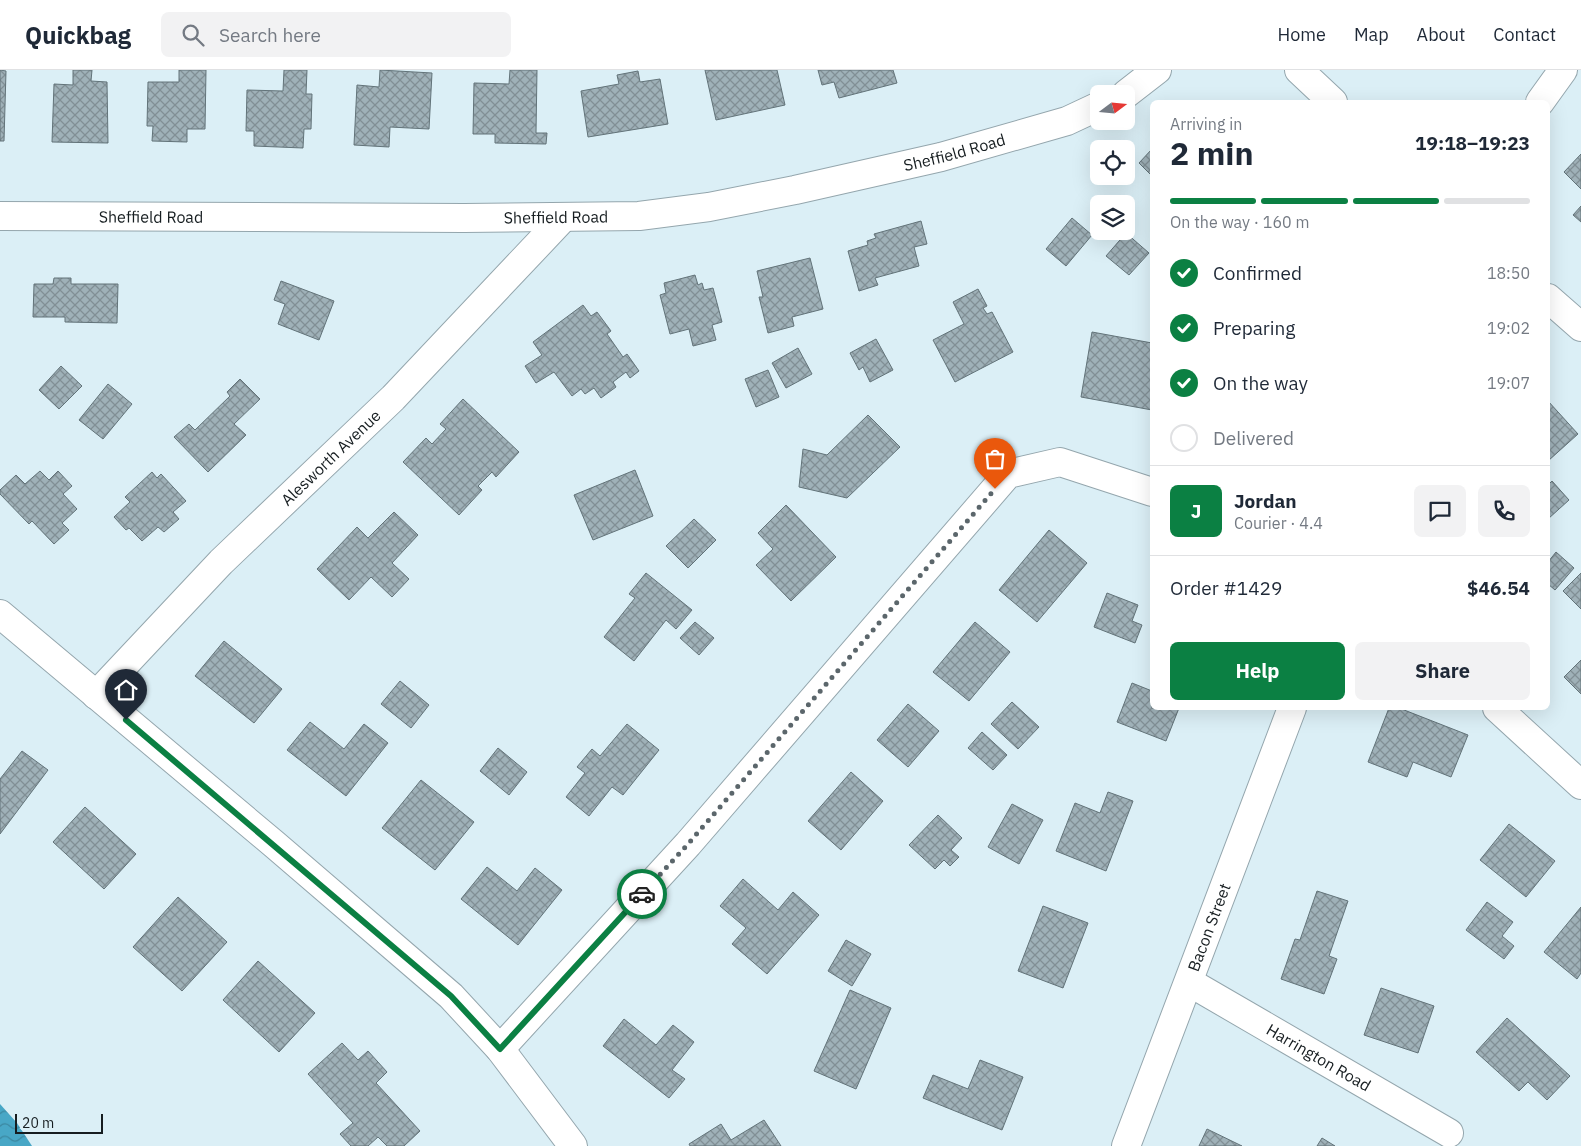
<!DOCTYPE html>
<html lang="en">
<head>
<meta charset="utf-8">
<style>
  body { margin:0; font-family:"IBM Plex Sans",sans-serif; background:#f2f2f3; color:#1f2937; height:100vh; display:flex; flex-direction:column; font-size:19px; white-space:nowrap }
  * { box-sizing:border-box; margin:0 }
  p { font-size:16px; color:#747a83 }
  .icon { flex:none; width:28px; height:28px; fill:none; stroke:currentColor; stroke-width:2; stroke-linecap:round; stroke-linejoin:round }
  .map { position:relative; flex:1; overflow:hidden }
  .side { position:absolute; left:1150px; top:30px; width:400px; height:610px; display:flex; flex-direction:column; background:#fff; border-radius:8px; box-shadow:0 5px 20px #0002 }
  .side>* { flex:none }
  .needle { width:32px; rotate:74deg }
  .tools { position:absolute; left:1090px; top:15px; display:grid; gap:10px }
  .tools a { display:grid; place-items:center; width:45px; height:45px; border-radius:8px; background:#fff; box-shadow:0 5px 20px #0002; font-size:25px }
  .scale { position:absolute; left:15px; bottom:12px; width:88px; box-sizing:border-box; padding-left:5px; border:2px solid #161d20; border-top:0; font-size:14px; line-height:18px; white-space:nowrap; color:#161d20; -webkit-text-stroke:4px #dbeff6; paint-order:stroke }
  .pin { position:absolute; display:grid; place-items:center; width:42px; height:42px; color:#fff; margin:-51px -21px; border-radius:50% 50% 50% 0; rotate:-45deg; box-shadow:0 0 5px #0007 }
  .pin .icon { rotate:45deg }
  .courier { position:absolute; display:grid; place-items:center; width:50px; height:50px; margin:-25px; border:4px solid #0b8043; border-radius:50%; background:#fff; color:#222; box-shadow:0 1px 6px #0007 }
  .head em { font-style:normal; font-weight:800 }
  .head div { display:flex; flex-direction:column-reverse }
  .head { display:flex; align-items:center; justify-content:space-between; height:85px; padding:0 20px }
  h1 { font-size:32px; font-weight:800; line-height:38px }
  .bar { display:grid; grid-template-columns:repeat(4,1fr); gap:8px 5px; align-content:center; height:60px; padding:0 20px }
  .bar i { height:6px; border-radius:4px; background:#e0e1e3 }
  .bar .active { background:#0b8043 }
  .bar p { grid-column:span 4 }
  .line { display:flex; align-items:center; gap:12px; padding:0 20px; border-top:1px solid #e0e1e3 }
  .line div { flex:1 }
  .round { display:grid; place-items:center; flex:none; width:52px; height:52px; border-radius:8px; background:#f2f2f3 }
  ol { padding:0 20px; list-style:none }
  li { display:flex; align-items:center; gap:15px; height:55px }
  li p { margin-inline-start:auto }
  li .icon { padding:5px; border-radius:50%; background:#0b8043; color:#fff; stroke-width:4 }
  li:last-child { color:#747a83 }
  li i { width:28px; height:28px; border:2px solid #e0e1e3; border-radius:50% }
  .button { display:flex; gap:10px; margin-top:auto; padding:10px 20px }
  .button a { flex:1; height:58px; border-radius:8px; background:#0b8043; color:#fff; font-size:20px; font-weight:800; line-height:58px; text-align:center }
  .button a+a { background:#f2f2f3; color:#1f2937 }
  header { display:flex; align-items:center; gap:30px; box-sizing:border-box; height:70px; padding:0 25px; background:#fff; border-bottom:1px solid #e0e1e3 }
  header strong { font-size:24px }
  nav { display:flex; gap:28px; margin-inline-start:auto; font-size:18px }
  .search { width:350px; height:45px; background:#f2f2f3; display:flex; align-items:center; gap:12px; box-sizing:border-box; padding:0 18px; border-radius:8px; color:#747a83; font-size:19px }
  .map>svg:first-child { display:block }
  .water { fill:url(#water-waves) }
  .building { fill:url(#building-cross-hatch); stroke:#627379 }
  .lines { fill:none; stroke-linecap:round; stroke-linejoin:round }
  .minor-casing { stroke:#94a6ad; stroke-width:30 }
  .tertiary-casing { stroke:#94a6ad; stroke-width:30 }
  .secondary-casing { stroke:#94a6ad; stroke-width:30 }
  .minor { stroke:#fff; stroke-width:28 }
  .tertiary { stroke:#fff; stroke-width:28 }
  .secondary { stroke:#fff; stroke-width:28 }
  .done { stroke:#5b666b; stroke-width:5; stroke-dasharray:0 9 }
  .route { stroke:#0b8043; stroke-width:6 }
  .labels { text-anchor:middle; stroke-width:4; stroke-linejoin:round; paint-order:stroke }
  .street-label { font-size:16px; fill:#161d20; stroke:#dbeff6 }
</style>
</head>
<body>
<header>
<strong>Quickbag</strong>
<div class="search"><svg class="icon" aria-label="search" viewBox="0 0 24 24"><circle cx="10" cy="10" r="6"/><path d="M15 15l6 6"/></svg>Search here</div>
<nav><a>Home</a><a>Map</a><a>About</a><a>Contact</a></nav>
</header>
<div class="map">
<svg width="1581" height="1076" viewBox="0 0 1581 1076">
  <defs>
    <pattern id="water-waves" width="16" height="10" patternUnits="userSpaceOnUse" patternTransform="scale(1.25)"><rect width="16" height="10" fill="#48a7c6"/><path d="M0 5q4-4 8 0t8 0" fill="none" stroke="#3b87a0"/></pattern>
    <pattern id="building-cross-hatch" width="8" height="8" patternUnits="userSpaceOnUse" patternTransform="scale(1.25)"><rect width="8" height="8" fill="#9fb1b8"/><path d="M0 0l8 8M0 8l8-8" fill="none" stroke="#818f95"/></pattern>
  </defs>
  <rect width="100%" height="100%" fill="#dbeff6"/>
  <path class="water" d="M0 1034 17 1053 32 1076H0Z"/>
  <path class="building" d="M0 0 6 1 4 71H0Z
    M73 0H92L91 11 107 12 108 73 52 72 54 14 73 15Z
    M179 0H206L205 59H187V72L152 71 153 56H147L148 12H179Z
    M284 0H307L306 24H312L311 59H304L303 78 254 76V61H246L247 20 283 21Z
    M380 0 432 3 429 59 390 57 389 77 354 75 357 15 379 17Z
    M510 0H537L536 63H547L546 74 495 73V64H473L474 13 509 14Z
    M705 0H777L785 35 716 50Z
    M818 0H893L897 13 839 28 834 12 822 15Z
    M638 1 640 12 660 9 668 54 588 67 581 21 619 14 617 5Z
    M1152 79V106L1139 93Z
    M1581 84V119L1564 102Z
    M1581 136V152L1573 145Z
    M1072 148 1092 165 1066 196 1046 179Z
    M921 151 927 174 914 177 919 196 875 208 878 215 859 221 848 181 868 175 867 171 876 168 874 164Z
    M1126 163 1149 183 1129 205 1106 186Z
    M810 188 823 239 792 247 794 256 768 263 759 227H763L757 201Z
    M695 205 698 215 702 213 704 220 713 218 722 252 712 255 716 270 693 276 689 259 670 264 660 225 666 223 664 213Z
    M54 208H71V214H118L117 253 65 252V247H33L34 214H53Z
    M281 211 334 231 319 270 278 254 285 234 274 230Z
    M978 219 987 236 983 238 987 244 992 242 1013 282 955 312 933 270 964 254 953 232Z
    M583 235 591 246 597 242 611 261 607 264 623 287 627 284 639 301 630 308 626 302 613 312 616 317 601 328 594 318 585 324 581 319 572 326 554 302 536 313 525 296 542 285 533 272Z
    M1092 262 1152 273V340L1081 327Z
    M876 269 893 300 870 312 863 297 859 300 850 283Z
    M798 278 812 304 786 318 772 293Z
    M61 296 82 316 59 339 39 320Z
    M768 300 779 327 756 337 745 309Z
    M240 309 260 329 234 354 246 365 208 402 174 367 189 354 195 360 230 326 227 322Z
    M108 314 132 334 103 369 79 350Z
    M463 329 519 382 496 407 492 402 478 416 482 420 459 445 403 392 426 368 432 374 446 359 440 354Z
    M1548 331 1578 364 1548 391Z
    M868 345 900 377 847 428 799 417 803 379 827 385Z
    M635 400 653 446 593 470 574 425Z
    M40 401 49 410 58 401 72 416 63 424 77 439 62 453 69 460 54 474 32 451 29 454 0 424V420L16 405 25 414Z
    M152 402 157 408 161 404 186 431 173 442 179 449 164 462 158 457 142 471 129 458 126 460 114 447 130 432 125 427Z
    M1552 411 1569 430 1548 449V415Z
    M786 435 836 487 791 531 756 495 773 479 758 463Z
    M394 442 418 465 392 493 409 509 392 527 371 507 349 530 317 499 357 457 368 468Z
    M694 449 716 470 688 498 666 476Z
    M1049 460 1087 493 1037 552 999 520Z
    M1556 482 1574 498 1555 520 1548 514V492Z
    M646 503 692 540 676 559 666 550 634 591 604 567 635 528 629 524Z
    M1581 503V539L1563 521Z
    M1107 523 1138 535 1132 551 1142 555 1135 573 1094 557Z
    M695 552 714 568 699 585 680 568Z
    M975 552 1010 582 969 631 933 602Z
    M224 571 282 619 254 653 195 606Z
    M1581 590V624L1564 607Z
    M400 611 429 635 411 658 381 634Z
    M1132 613 1152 621V638H1179L1166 671 1117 652Z
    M1012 632 1039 657 1018 679 991 654Z
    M908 634 939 661 908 697 877 670Z
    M1389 638H1399L1468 665 1451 707 1413 692 1407 707 1368 692Z
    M310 652 344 679 364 654 388 673 346 726 287 680Z
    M627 654 659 680 623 725 612 717 589 746 566 727 585 703 577 697 592 679 600 686Z
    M982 662 1007 685 993 700 968 678Z
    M498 678 527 702 509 725 480 701Z
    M22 681 48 700 0 764V709Z
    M851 702 883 731 841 780 808 751Z
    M421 710 474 752 435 800 382 758Z
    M1108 722 1133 731 1106 801 1056 781 1075 733 1100 743Z
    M1012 734 1043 750 1019 794 988 777Z
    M85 737 136 784 104 819 53 772Z
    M938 745 962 768 951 780 959 787 950 796 944 790 935 799 909 775Z
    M1509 754 1555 791 1526 827 1480 790Z
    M487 797 517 821 535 798 562 820 518 875 461 829Z
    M743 809 778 840 793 822 819 845 767 904 732 874 746 858 720 836Z
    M1317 821 1348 831 1329 886 1337 889 1324 924 1281 909 1295 869 1300 870Z
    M178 827 227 872 182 921 133 877Z
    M1487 832 1513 852 1502 866 1514 876 1504 889 1466 860Z
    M1043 836 1088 853 1063 918 1018 901Z
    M1581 837V903L1577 909 1544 882Z
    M846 870 871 884 852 916 828 901Z
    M258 891 315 943 279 982 223 930Z
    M1381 918 1434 936 1418 983 1364 965Z
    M850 920 891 938 856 1019 814 1001Z
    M1507 948 1570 1006 1547 1030 1528 1012 1519 1021 1476 982Z
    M624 949 656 975 673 955 694 972 672 1000 685 1009 669 1028 603 976Z
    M342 973 358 990 368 981 387 1002 376 1013 420 1061 404 1076H387L378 1067 368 1076H351L340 1064 353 1053 308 1004Z
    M980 990 1023 1007 1002 1060 923 1028 933 1005 968 1019Z
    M764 1050 781 1076H690L689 1074 721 1054 731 1070Z
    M1207 1059 1242 1076H1199Z
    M1322 1068 1335 1076H1317Z"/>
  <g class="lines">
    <defs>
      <g id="minor">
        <path d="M1126 24 1157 0"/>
        <path id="s1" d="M0 146 464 148 639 146 709 137 795 120 941 87 1067 51 1099 36"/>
        <path id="s2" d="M96 625 221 492 393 328 563 148"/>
        <path d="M1497 638 1581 715"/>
        <path id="s3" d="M1189 912 1449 1063"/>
        <path d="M500 979 688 774 1008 404 1060 392 1152 422"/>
      </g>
      <g id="tertiary">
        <path d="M1540 32 1563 0"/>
        <path d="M0 544 274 774 451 926 500 979 573 1076"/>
        <path id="s4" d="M1126 1076 1292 638"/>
      </g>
      <path id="secondary" d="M1299 0 1333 32
        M1548 228 1581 257"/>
    </defs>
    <use href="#minor" class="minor-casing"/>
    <use href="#tertiary" class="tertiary-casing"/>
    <use href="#secondary" class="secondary-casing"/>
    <use href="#minor" class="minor"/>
    <use href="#tertiary" class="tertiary"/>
    <use href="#secondary" class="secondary"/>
  </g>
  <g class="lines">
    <path class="done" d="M642 824 688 774 995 419"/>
    <path class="route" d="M126 650 451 926 500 979 642 824"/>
  </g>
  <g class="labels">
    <g class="street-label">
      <text dy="6" stroke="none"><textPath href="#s1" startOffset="961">Sheffield Road</textPath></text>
      <text dy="6" stroke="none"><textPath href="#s1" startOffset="151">Sheffield Road</textPath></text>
      <text dy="6" stroke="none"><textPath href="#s1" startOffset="556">Sheffield Road</textPath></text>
      <text dy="6" stroke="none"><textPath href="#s2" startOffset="334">Alesworth Avenue</textPath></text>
      <text dy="6" stroke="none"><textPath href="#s4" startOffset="234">Bacon Street</textPath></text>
      <text dy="6" stroke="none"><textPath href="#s3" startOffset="150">Harrington Road</textPath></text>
    </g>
  </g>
</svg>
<div class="tools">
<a><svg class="needle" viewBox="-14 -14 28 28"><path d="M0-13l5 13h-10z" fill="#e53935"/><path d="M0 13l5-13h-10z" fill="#747a83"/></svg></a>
<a><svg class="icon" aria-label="locate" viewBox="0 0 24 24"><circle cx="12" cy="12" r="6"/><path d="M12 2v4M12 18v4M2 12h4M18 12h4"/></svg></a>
<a><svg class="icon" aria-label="layers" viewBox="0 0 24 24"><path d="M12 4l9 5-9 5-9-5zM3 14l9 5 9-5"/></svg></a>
</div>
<div class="scale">20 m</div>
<div class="pin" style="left:995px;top:419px;background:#ea580c"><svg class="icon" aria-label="bag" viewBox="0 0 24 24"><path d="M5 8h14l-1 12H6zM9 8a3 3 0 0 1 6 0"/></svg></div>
<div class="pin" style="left:126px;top:650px;background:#1f2937"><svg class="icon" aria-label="home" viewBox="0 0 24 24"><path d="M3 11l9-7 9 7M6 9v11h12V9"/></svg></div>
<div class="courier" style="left:642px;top:824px"><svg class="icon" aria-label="car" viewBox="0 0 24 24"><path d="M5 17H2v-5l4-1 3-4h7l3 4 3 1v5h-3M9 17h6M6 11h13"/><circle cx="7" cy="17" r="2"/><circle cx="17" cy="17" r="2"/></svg></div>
<section class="side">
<div class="head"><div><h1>2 min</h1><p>Arriving in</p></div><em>19:18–19:23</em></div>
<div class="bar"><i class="active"></i><i class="active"></i><i class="active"></i><i></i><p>On the way · 160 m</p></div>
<ol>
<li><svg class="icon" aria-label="check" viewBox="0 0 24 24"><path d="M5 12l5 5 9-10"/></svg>Confirmed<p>18:50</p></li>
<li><svg class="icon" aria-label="check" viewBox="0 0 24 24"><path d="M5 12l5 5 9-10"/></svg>Preparing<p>19:02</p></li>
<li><svg class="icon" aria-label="check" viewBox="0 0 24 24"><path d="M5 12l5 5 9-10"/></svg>On the way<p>19:07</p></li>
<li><i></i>Delivered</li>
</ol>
<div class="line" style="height:90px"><b class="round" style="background:#0b8043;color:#fff">J</b><div><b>Jordan</b><p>Courier · 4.4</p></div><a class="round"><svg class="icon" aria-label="chat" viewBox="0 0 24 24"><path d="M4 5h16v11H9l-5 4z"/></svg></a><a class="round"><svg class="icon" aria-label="phone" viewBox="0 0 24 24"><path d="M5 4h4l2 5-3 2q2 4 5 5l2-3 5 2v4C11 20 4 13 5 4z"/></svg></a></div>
<div class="line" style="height:65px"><div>Order #1429</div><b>$46.54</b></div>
<div class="button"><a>Help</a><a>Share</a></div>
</section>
</div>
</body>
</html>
